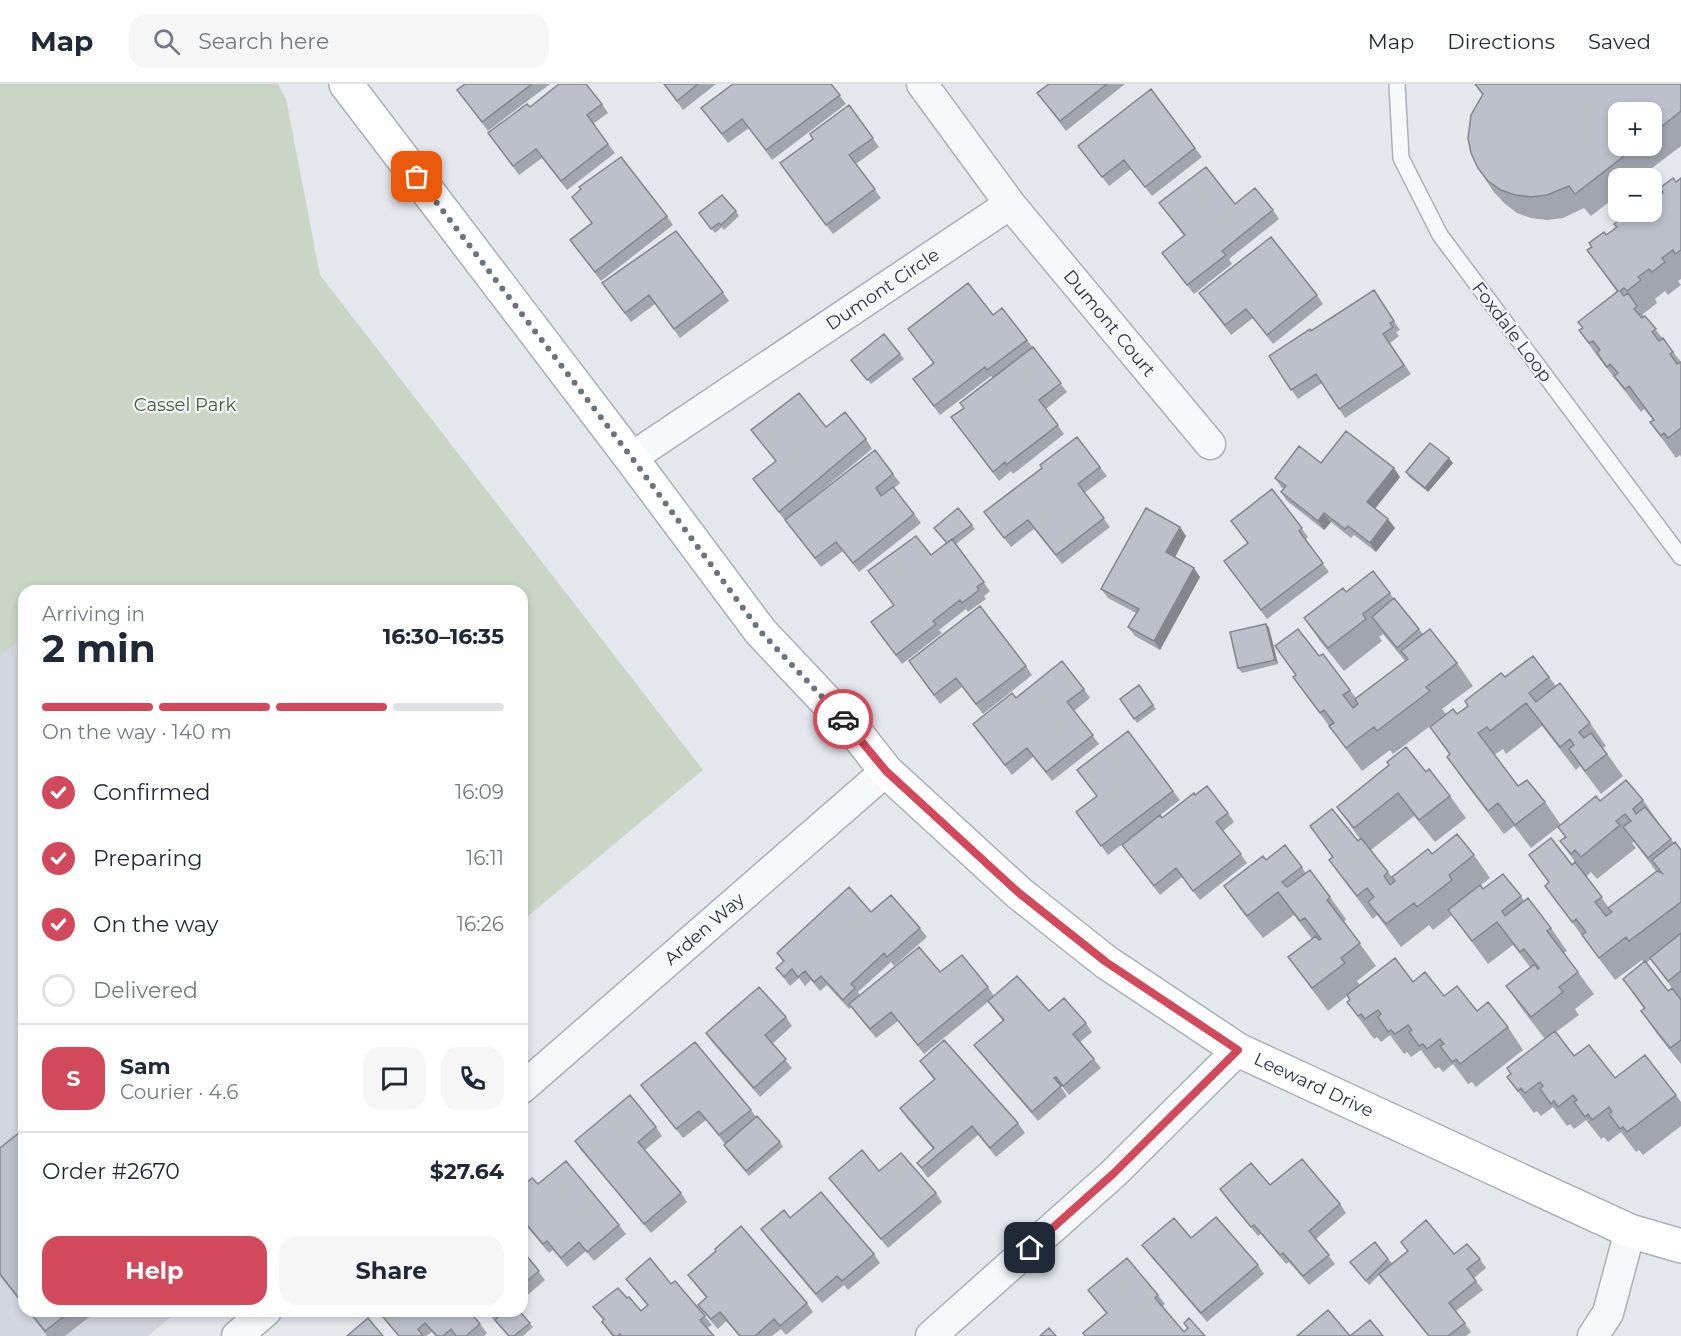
<!DOCTYPE html>
<html lang="en">
<head>
<meta charset="utf-8">
<style>
  body { margin:0; font-family:Montserrat,sans-serif; background:#f6f6f7; color:#1f2937; height:100vh; display:flex; flex-direction:column; font-size:22px; white-space:nowrap }
  * { box-sizing:border-box; margin:0 }
  p { font-size:20px; color:#747a83 }
  .icon { flex:none; width:33px; height:33px; fill:none; stroke:currentColor; stroke-width:2; stroke-linecap:round; stroke-linejoin:round }
  .map { position:relative; flex:1; overflow:hidden }
  .side { position:absolute; left:18px; top:501px; width:510px; height:732px; display:flex; flex-direction:column; background:#fff; border-radius:18px; box-shadow:0 3px 9px #0003 }
  .side>* { flex:none }
  .tools { position:absolute; left:1608px; top:18px; display:grid; gap:12px }
  .tools a { display:grid; place-items:center; width:54px; height:54px; border-radius:12px; background:#fff; box-shadow:0 3px 9px #0003; font-size:30px }
  .pin { position:absolute; display:grid; place-items:center; width:51px; height:51px; color:#fff; margin:-26px; border-radius:12px; box-shadow:0 3px 9px #0006 }
  .courier { position:absolute; display:grid; place-items:center; width:60px; height:60px; margin:-30px; border:4px solid #d1495b; border-radius:50%; background:#fff; color:#222; box-shadow:0 2px 8px #0007 }
  .head em { font-style:normal; font-weight:700 }
  .head div { display:flex; flex-direction:column-reverse }
  .head { display:flex; align-items:center; justify-content:space-between; height:102px; padding:0 24px }
  h1 { font-size:39px; font-weight:700; line-height:45px }
  .bar { display:grid; grid-template-columns:repeat(4,1fr); gap:9px 6px; align-content:center; height:72px; padding:0 24px }
  .bar i { height:8px; border-radius:4px; background:#e0e1e3 }
  .bar .on { background:#d1495b }
  .bar p { grid-column:span 4 }
  .line { display:flex; align-items:center; gap:15px; padding:0 24px; border-top:2px solid #e0e1e3 }
  .line div { flex:1 }
  .round { display:grid; place-items:center; flex:none; width:63px; height:63px; border-radius:18px; background:#f6f6f7 }
  ol { padding:0 24px; list-style:none }
  li { display:flex; align-items:center; gap:18px; height:66px }
  li p { margin-inline-start:auto }
  li .icon { padding:6px; border-radius:50%; background:#d1495b; color:#fff; stroke-width:4 }
  li:last-child { color:#747a83 }
  li i { width:33px; height:33px; border:3px solid #e0e1e3; border-radius:50% }
  .cta { display:flex; gap:12px; margin-top:auto; padding:12px 24px }
  .cta a { flex:1; height:69px; border-radius:18px; background:#d1495b; color:#fff; font-size:24px; font-weight:700; line-height:69px; text-align:center }
  .cta a+a { background:#f6f6f7; color:#1f2937 }
  header { display:flex; align-items:center; gap:36px; box-sizing:border-box; height:84px; padding:0 30px; background:#fff; border-bottom:2px solid #e0e1e3 }
  header strong { font-size:28px }
  nav { display:flex; gap:33px; margin-inline-start:auto; font-size:21px }
  .search { width:420px; height:54px; background:#f6f6f7; display:flex; align-items:center; gap:15px; box-sizing:border-box; padding:0 21px; border-radius:18px; color:#747a83; font-size:22px }
  .map>svg:first-child { display:block }
  .built { fill:#d2d6de }
  .green { fill:#c9d6c5 }
  .lines { fill:none; stroke-linecap:round; stroke-linejoin:round }
  .lane-casing { stroke:#a9aeb7; stroke-width:18 }
  .street-casing { stroke:#a9aeb7; stroke-width:33 }
  .secondary-casing { stroke:#a9aeb7; stroke-width:36 }
  .lane { stroke:#f7f8fa; stroke-width:15 }
  .street { stroke:#f7f8fa; stroke-width:30 }
  .secondary { stroke:#fff; stroke-width:33 }
  .wall { fill:#a1a5ae; fill-rule:evenodd }
  .shaded-wall { fill:#83868d }
  .building { fill:#bbc0ca; stroke:#83868d; stroke-width:1.5 }
  .done { stroke:#6c737f; stroke-width:6; stroke-dasharray:0 10.8 }
  .route { stroke:#d1495b; stroke-width:8 }
  .labels { text-anchor:middle; stroke-width:4.5; stroke-linejoin:round; paint-order:stroke }
  .street-label { font-size:18px; fill:#2b3445; stroke:#f4f6f9 }
  .park-label { font-size:18px; fill:#3f6138; stroke:#f4f6f9 }
</style>
</head>
<body>
<header>
<strong>Map</strong>
<div class="search"><svg class="icon" aria-label="search" viewBox="0 0 24 24"><circle cx="10" cy="10" r="6"/><path d="M15 15l6 6"/></svg>Search here</div>
<nav><a>Map</a><a>Directions</a><a>Saved</a></nav>
</header>
<div class="map">
<svg width="1681" height="1252" viewBox="0 0 1681 1252">
  <rect width="100%" height="100%" fill="#e4e7ec"/>
  <path class="built" d="M24 553V1227H178L148 1252H0V572Z"/>
  <path class="green" d="M0 0H278L279 2 286 15 320 191 703 686 522 837V507H24V553L0 572Z"/>
  <g class="lines">
    <defs>
      <path id="lane" d="M1397 0 1401 74 1440 151 1681 473"/>
      <g id="street">
        <path id="s1" d="M922 0 1010 120 1210 360"/>
        <path id="s2" d="M631 374 1010 120"/>
        <path id="s3" d="M522 1004 886 687"/>
        <path d="M237 1252 266 1227"/>
        <path d="M931 1252 1113 1090 1238 966"/>
        <path d="M1593 1252 1608 1229 1630 1147"/>
      </g>
      <g id="secondary">
        <path id="s4" d="M346 0 631 374 760 547 857 650 886 687 1019 809 1106 878 1238 966 1630 1147 1681 1162"/>
      </g>
    </defs>
    <use href="#lane" class="lane-casing"/>
    <use href="#street" class="street-casing"/>
    <use href="#secondary" class="secondary-casing"/>
    <use href="#lane" class="lane"/>
    <use href="#street" class="street"/>
    <use href="#secondary" class="secondary"/>
  </g>
  <path class="wall" d="M465 0H550L488 47 457 6Z
    M664 0H716L683 26Z
    M831 0 846 20 772 76 749 44 728 59 701 24Z
    M1049 0H1125L1066 47 1037 9Z
    M1475 0H1681V62L1639 94H1618V111L1591 132 1584 124 1563 134 1547 136 1531 134 1517 129 1504 119 1493 107 1478 84 1482 11ZM1652 28V62H1618Z
    M602 20 608 29 593 40 615 69 567 106 542 74 519 91 495 58 530 23Z
    M849 21 879 63 856 80 881 114 833 150 786 88Z
    M1078 62 1195 64 1202 73 1152 112 1131 85 1109 102Z
    M1681 94V195L1678 197 1681 201 1668 211 1665 207 1655 215 1657 219 1643 230 1644 232H1645L1681 278V373L1680 371 1676 374 1650 338 1653 336 1644 325 1641 328 1595 269 1579 246 1582 244 1617 208 1587 166Z
    M581 105 667 132 673 141 601 197 570 156 591 139Z
    M1159 119 1235 120 1273 126 1279 135 1229 175 1232 180 1194 210 1162 169 1184 152Z
    M736 127 739 132 724 146 722 143 715 149 699 129Z
    M602 199 723 208 729 217 680 254 655 220 631 238Z
    M1374 206 1400 246 1396 248 1399 252 1390 259 1411 290 1345 334 1322 299 1298 315 1269 272 1311 247Z
    M1199 209 1317 211 1323 220 1273 260 1253 234 1231 251Z
    M993 231 1027 256 1067 308 1046 325 1064 350 1013 390 1011 387 999 397 951 333 964 324 993 294 991 292 940 331 913 295 933 279 908 245Z
    M900 270 904 275 871 300 854 281Z
    M826 343 866 355 872 365 794 429 893 390 900 399 894 404 921 439 859 488 843 467 821 483 753 395 776 377 751 346Z
    M1321 379 1400 393 1375 425 1395 444 1376 468 1354 451 1351 454 1331 438 1324 446 1287 417 1281 408 1284 405 1281 403 1275 394Z
    M1453 379 1428 408 1409 393 1406 388Z
    M1100 383 1107 392 1084 409 1110 443 1062 480 1034 445 1011 463 984 428Z
    M1272 405 1308 453 1305 456 1329 488 1267 535 1224 477 1248 459 1231 437Z
    M958 424 975 445 956 460 990 507 984 512 986 515 968 528 966 525 939 546 942 549 902 580 877 547 931 471 947 459 934 444Z
    M1180 443 1186 452 1175 473 1200 493 1160 566 1135 552 1128 543 1136 529 1108 514 1101 505Z
    M1373 487 1394 515 1423 550 1457 579 1473 602 1442 625 1446 630 1393 670 1390 666 1362 687 1293 593 1296 591 1275 562 1319 572 1350 606 1356 614 1405 577 1383 550 1379 553 1382 557 1344 587 1320 557 1304 534 1346 508Z
    M1266 540 1269 544 1278 580 1242 589 1238 584Z
    M909 577 1026 582 1032 591 983 630 962 603 940 620Z
    M1505 593H1549L1556 602 1590 639 1606 662 1603 664 1623 692 1601 710 1580 682 1576 686 1542 642 1506 670 1503 665 1494 671 1518 702 1545 718 1561 741 1600 717 1643 716 1659 739V740L1674 759 1681 766V980L1657 950 1641 927 1644 925 1623 895 1644 878 1642 876 1615 896 1545 802 1549 799 1529 771 1572 781 1575 778 1560 757 1565 753 1558 743 1531 764 1514 742 1504 750 1463 696 1447 673 1450 671 1430 643 1457 630ZM1634 758 1656 787 1609 824 1585 791 1586 793 1591 788 1597 795 1636 764 1632 759ZM1651 875 1672 904 1668 907 1646 879Z
    M1139 601 1156 625 1137 639 1120 615Z
    M1084 605 1090 614 1074 627 1099 660 1052 697 1033 673 1012 691 973 640 1016 614Z
    M1387 678 1426 688 1450 712 1466 734 1435 758 1414 732 1371 766 1395 797 1432 770 1474 771 1490 794 1481 801 1483 805 1521 812 1524 817 1551 844 1567 867 1564 869 1594 910 1575 925 1579 931 1556 948 1574 972 1615 994 1676 1011 1681 1018V1042L1643 1071 1639 1066 1636 1068 1621 1048 1608 1058 1604 1053 1601 1055 1586 1036 1574 1045 1570 1040 1567 1042 1553 1023 1541 1032 1537 1027 1534 1029 1507 993 1511 990 1507 984 1545 955 1522 925 1506 902 1530 883 1513 861 1488 880 1452 831 1433 846 1429 841 1401 863 1377 831 1373 835 1345 798 1329 776 1332 773 1310 742 1358 757 1360 755 1337 723 1389 681Z
    M1173 707 1180 716 1108 771 1076 728Z
    M1196 711 1228 729 1234 738 1223 747 1247 779 1200 816 1182 793 1160 811 1122 761Z
    M1285 761 1306 789 1330 813 1346 835 1344 838 1376 882 1357 897 1360 901 1413 898 1477 927 1508 943 1523 966 1476 1003 1472 998 1468 1000 1453 980 1443 988 1439 983 1435 985 1421 966 1411 973 1407 968 1404 970 1390 951 1381 958 1377 953 1374 955 1347 918 1350 916 1347 912 1328 927 1288 873 1312 855 1294 831 1263 854 1240 825 1224 802 1266 776Z
    M871 828 920 844 927 853 894 882 891 878 858 908 860 911 940 888 988 903 994 912 1049 927 1086 939 1092 948 1080 958 1101 984 1069 1011 1062 1002 1061 1003 1067 1012 1038 1037 981 970 974 961 1003 937 988 918 924 970 898 937 876 954 851 923 849 925 827 901 820 907 811 896 805 902 799 894 790 902 776 884 783 878 777 869Z
    M786 933 792 942 772 960 792 984 760 1013 712 958 706 949Z
    M920 977 1018 1039 1025 1049 996 1073 978 1051 928 1094 917 1079 933 1065 906 1033 900 1024 934 996Z
    M641 1001 751 1026 756 1033 780 1058 783 1063 749 1092 727 1066 724 1061 725 1060 706 1036 683 1054Z
    M656 1043 662 1052 645 1066 681 1109 687 1118 651 1149 581 1066 575 1057Z
    M24 1045V1222L0 1192V1064Z
    M879 1087 936 1109 942 1118 888 1164 836 1103 829 1094Z
    M522 1092 527 1098 538 1100 619 1141 626 1150 594 1177 586 1167 567 1183 553 1166 549 1169 522 1137Z
    M1270 1101 1340 1120 1346 1129 1316 1155 1335 1180 1309 1201 1289 1178 1286 1180 1261 1150 1258 1152 1226 1114 1220 1105Z
    M790 1134 874 1170 880 1179 848 1206 844 1201 822 1219 768 1155 761 1145Z
    M1191 1154 1258 1181 1264 1190 1207 1238 1149 1170 1142 1161Z
    M1401 1158 1480 1175 1486 1184 1474 1194 1483 1206 1456 1227 1471 1248 1466 1252H1428L1379 1191 1369 1201 1350 1178 1388 1175 1392 1179 1387 1184 1407 1167Z
    M522 1166 545 1196 522 1216Z
    M688 1191 807 1219 813 1228 786 1251 781 1245 772 1252H739L726 1237 718 1245 705 1230 698 1221 706 1214Z
    M626 1195 671 1200 705 1232 712 1241 707 1244 714 1252H612L602 1238 603 1236 593 1223 627 1214 641 1227 647 1221Z
    M1088 1206 1158 1211 1165 1220 1162 1223 1184 1248 1188 1245 1184 1239 1205 1252H1085L1106 1229Z
    M28 1227H97L65 1252H47Z
    M378 1227 480 1240 487 1249 484 1252H435L432 1248 426 1252H398Z
    M486 1227H519L533 1243 523 1252H508Z"/>
  <path class="shaded-wall" d="M1449 374 1453 379 1428 408 1425 404Z
    M1394 384 1400 393 1373 427 1367 418Z
    M1324 429 1331 438 1324 446 1318 437Z
    M1388 435 1395 444 1376 468 1370 459Z
    M1180 443 1186 452 1173 477 1166 468Z
    M1194 484 1200 493 1160 566 1154 557Z
    M1266 540 1269 544 1278 580 1275 576Z"/>
  <path class="building" d="M465 0H532L482 38 457 6Z
    M559 0H586L602 20 587 31 608 60 561 97 536 65 513 82 488 49 527 20 530 23Z
    M664 0H698L677 17Z
    M733 0H831L840 11 766 66 742 35 722 50 701 24Z
    M1049 0H1107L1060 37 1037 9Z
    M1475 0H1681V27L1652 50V28H1618V62H1637L1575 110 1569 102 1547 111 1531 113 1515 111 1501 106 1488 97 1478 84 1471 69 1468 54 1471 31 1483 10Z
    M1151 5 1195 64 1145 103 1124 76 1102 93 1078 62Z
    M849 21 873 54 849 71 875 105 826 141 780 79 813 55 810 50Z
    M621 73 667 132 595 188 570 156 592 139 572 113 581 105 579 103Z
    M1206 83 1235 120 1255 104 1273 126 1222 167 1226 171 1187 201 1162 169 1185 151 1159 119Z
    M1673 94 1676 98 1681 94V166L1675 170 1673 166 1662 174 1665 178 1652 188 1649 185 1638 193 1641 196 1627 207 1624 204 1620 207 1624 212 1628 209 1637 222 1634 225 1642 234 1645 232 1656 245 1652 248 1659 257 1663 254 1673 268 1670 270 1677 280 1681 278V344L1668 354 1664 349 1661 352 1650 338 1654 336 1629 302 1625 305 1614 292 1618 289 1610 280 1607 283 1597 269 1600 266 1593 257 1589 259 1579 246 1583 244 1578 238 1618 207 1587 166 1592 163 1589 159 1604 148 1606 151 1617 143 1614 140 1627 130 1630 134 1637 128H1652V114L1653 116 1663 108 1660 104Z
    M722 111 736 127 721 141 719 139 711 145 699 129Z
    M676 147 723 208 674 245 649 211 625 229 602 199Z
    M1271 153 1317 211 1267 251 1246 225 1225 241 1199 209Z
    M968 199 993 231 1002 224 1027 256 987 286 985 283 934 322 913 295 934 279 908 245Z
    M1374 206 1394 237 1390 239 1393 243 1383 250 1404 281 1339 325 1316 290 1291 306 1269 272 1310 245 1311 247Z
    M884 250 900 270 867 296 851 276Z
    M1033 263 1061 299 1039 316 1058 341 1006 381 1005 378 993 388 951 333 964 324 960 319Z
    M799 309 826 343 845 328 866 355 779 428 753 395 776 377 751 346Z
    M1346 347 1394 384 1367 418 1388 435 1370 459 1348 442 1345 445 1324 429 1318 437 1281 408 1286 402 1275 394 1299 362 1321 379Z
    M1077 353 1100 383 1078 400 1104 434 1056 471 1028 436 1004 454 984 428 1042 384 1040 381Z
    M1430 359 1449 374 1425 404 1406 388Z
    M875 366 893 390 876 404 881 412 893 403 914 430 853 479 836 458 815 474 785 436Z
    M1272 405 1302 444 1299 447 1323 479 1261 526 1224 477 1248 459 1231 437Z
    M958 424 972 441 947 459 934 444Z
    M1146 424 1180 443 1166 468 1194 484 1154 557 1128 543 1139 525 1101 505Z
    M916 452 931 471 952 455 984 498 977 503 979 506 962 519 960 516 933 537 936 540 896 571 871 538 894 521 868 487Z
    M1373 487 1390 509 1363 530 1366 535 1328 564 1304 534 1343 504 1346 508Z
    M1394 514 1419 545 1397 564 1372 533Z
    M980 522 1026 582 976 620 956 594 934 611 909 577Z
    M1266 540 1275 576 1238 584 1230 548Z
    M1298 545 1319 572 1323 570 1350 606 1343 611 1353 624 1358 620 1355 615 1408 575 1401 567 1430 545 1457 579 1426 603 1430 607 1377 647 1374 643 1346 664 1329 642 1334 639 1324 626 1320 629 1293 593 1296 591 1275 562Z
    M1533 572 1549 593 1529 609 1536 618 1560 599 1590 639 1579 648 1584 654 1591 649 1607 670 1585 687 1569 665 1574 661 1570 655 1560 663 1526 619 1490 647 1487 643 1478 649 1518 702 1527 696 1545 718 1515 741 1498 719 1488 727 1447 673 1450 670 1430 643 1453 625 1457 630 1468 622 1465 617 1501 589 1505 593Z
    M1062 577 1084 605 1067 618 1093 651 1046 688 1027 664 1005 681 973 640 1012 609 1016 614Z
    M1139 601 1153 621 1134 635 1120 615Z
    M1128 647 1173 707 1101 762 1076 728 1097 712 1077 686Z
    M1406 663 1426 688 1429 685 1450 712 1419 736 1398 709 1354 744 1337 723 1389 681 1387 678Z
    M1626 696 1643 716 1633 725 1636 730 1645 723 1671 755 1648 774 1623 743 1631 737 1625 730 1616 737 1620 741 1581 773 1575 766 1571 770 1560 757 1566 753 1558 743 1596 712 1600 717Z
    M1207 702 1228 729 1216 738 1241 770 1193 807 1176 784 1154 802 1122 761 1160 731 1162 734 1194 709 1195 711Z
    M1332 725 1358 757 1361 754 1388 788 1384 792 1390 801 1395 797 1392 793 1428 765 1432 770 1457 750 1474 771 1449 791 1452 796 1417 823 1414 819 1386 840 1368 818 1374 813 1367 804 1357 812 1329 776 1333 773 1310 742Z
    M1551 754 1572 781 1575 778 1602 813 1595 818 1606 832 1612 828 1608 824 1657 787 1662 789 1652 776 1675 758 1681 766V818L1629 857 1626 853 1599 874 1582 851 1586 848 1576 835 1572 838 1545 802 1549 798 1529 771Z
    M1285 761 1302 783 1282 798 1287 803 1310 786 1330 813 1327 816 1360 859 1341 874 1345 879 1312 904 1288 873 1316 852 1319 856 1321 855 1305 834 1300 837 1278 808 1247 832 1224 802 1263 772 1266 776Z
    M1503 790 1521 812 1502 827 1505 832 1528 814 1551 844 1547 847 1578 888 1559 903 1563 908 1531 933 1506 902 1535 880 1538 885 1539 884 1524 865 1520 868 1497 838 1472 857 1448 826 1480 801 1483 805Z
    M849 803 871 828 891 811 920 844 887 873 884 869 851 900 855 904 843 916 821 892 814 898 805 887 798 893 792 885 784 893 776 884 784 877 777 869Z
    M1681 849V887L1668 897 1650 874Z
    M919 863 940 888 962 871 988 903 918 961 891 928 870 945 849 920Z
    M1395 874 1413 898 1425 888 1444 912 1457 902 1477 927 1488 918 1508 943 1460 980 1456 975 1452 978 1440 962 1444 960 1440 955 1427 965 1423 960 1419 962 1409 948 1412 946 1408 941 1395 950 1391 946 1388 948 1378 933 1381 930 1378 926 1365 935 1361 930 1358 932 1347 918 1350 916 1347 911Z
    M1645 877 1668 907 1672 904 1681 916V956L1670 964 1641 927 1645 924 1623 895Z
    M1017 892 1049 927 1064 914 1086 939 1073 950 1094 975 1063 1002 1056 993 1054 994 1061 1002 1032 1028 974 961 1004 936 988 917Z
    M759 903 786 933 765 951 786 975 754 1004 706 949Z
    M1555 947 1574 972 1589 961 1615 994 1645 971 1676 1011 1627 1048 1623 1043 1620 1045 1609 1030 1612 1028 1609 1023 1592 1036 1588 1030 1585 1033 1574 1018 1577 1016 1573 1011 1558 1023 1554 1017 1551 1020 1540 1005 1543 1002 1540 998 1525 1009 1521 1004 1518 1007 1507 993 1511 990 1507 984Z
    M944 956 1018 1039 990 1064 972 1042 922 1084 917 1079 934 1064 900 1024 935 995 920 977Z
    M695 958 751 1026 719 1051 699 1027 676 1045 641 1001Z
    M630 1011 656 1043 638 1058 681 1109 644 1140 575 1057Z
    M757 1032 780 1058 746 1087 724 1061Z
    M24 1045V1221L0 1190V1064Z
    M862 1066 879 1087 901 1069 936 1109 881 1155 829 1094Z
    M1302 1075 1340 1120 1309 1147 1329 1171 1303 1192 1283 1169 1280 1171 1254 1141 1251 1143 1220 1105 1251 1079 1270 1101Z
    M566 1077 619 1141 587 1168 579 1158 561 1174 547 1157 543 1160 522 1135V1092L527 1098 532 1094 538 1100Z
    M821 1108 874 1170 842 1197 837 1192 816 1210 761 1145 784 1126 790 1134Z
    M1216 1133 1258 1181 1201 1229 1142 1161 1174 1134 1191 1154Z
    M1426 1136 1454 1170 1467 1160 1480 1175 1467 1185 1476 1197 1449 1219 1465 1239 1448 1252H1429L1379 1190 1408 1167 1401 1158Z
    M741 1142 807 1219 780 1242 774 1235 755 1252H740L720 1228 711 1235 698 1221 707 1213 688 1191 716 1167 715 1165Z
    M1375 1158 1388 1175 1366 1197 1350 1178Z
    M522 1166 539 1187 522 1201Z
    M650 1174 671 1200 675 1197 705 1232 700 1236 714 1252H621L620 1250 618 1252H614L602 1238 604 1235 593 1223 618 1204 627 1214 629 1213 641 1227 648 1221 626 1195Z
    M1127 1174 1158 1211 1155 1214 1184 1248 1188 1244 1184 1239 1189 1234 1205 1252H1085L1083 1249 1107 1229 1088 1206Z
    M1328 1226 1350 1252H1297Z
    M29 1227H71L45 1247Z
    M378 1227H469L480 1240 466 1252H456L451 1245 443 1252H437L425 1239 418 1245 423 1252H399Z
    M505 1227H519L530 1239 514 1252H509L495 1236Z
    M368 1234 383 1252H347Z
    M1370 1236 1383 1252H1350Z
    M1049 1244 1056 1252H1040Z"/>
  <g class="lines">
    <path class="done" d="M417 93 632 374 760 547 843 635"/>
    <path class="route" d="M843 635 886 687 1019 809 1106 878 1238 966 1113 1090 1030 1164"/>
  </g>
  <g class="labels">
    <g class="street-label">
      <text dy="6" stroke="none"><textPath href="#s2" startOffset="303">Dumont Circle</textPath></text>
      <text dy="6" stroke="none"><textPath href="#s1" startOffset="304">Dumont Court</textPath></text>
      <text transform="translate(1512 248) rotate(53)" y="6">Foxdale Loop</text>
      <text dy="6" stroke="none"><textPath href="#s3" startOffset="242">Arden Way</textPath></text>
      <text dy="6" stroke="none"><textPath href="#s4" startOffset="1408">Leeward Drive</textPath></text>
    </g>
    <g class="park-label">
      <text x="185" y="327">Cassel Park</text>
    </g>
  </g>
</svg>
<div class="tools">
<a>+</a>
<a>−</a>
</div>
<div class="pin" style="left:417px;top:93px;background:#ea580c"><svg class="icon" aria-label="bag" viewBox="0 0 24 24"><path d="M5 8h14l-1 12H6zM9 8a3 3 0 0 1 6 0"/></svg></div>
<div class="pin" style="left:1030px;top:1164px;background:#1f2937"><svg class="icon" aria-label="home" viewBox="0 0 24 24"><path d="M3 11l9-7 9 7M6 9v11h12V9"/></svg></div>
<div class="courier" style="left:843px;top:635px"><svg class="icon" aria-label="car" viewBox="0 0 24 24"><path d="M5 17H2v-5l4-1 3-4h7l3 4 3 1v5h-3M9 17h6M6 11h13"/><circle cx="7" cy="17" r="2"/><circle cx="17" cy="17" r="2"/></svg></div>
<section class="side">
<div class="head"><div><h1>2 min</h1><p>Arriving in</p></div><em>16:30–16:35</em></div>
<div class="bar"><i class="on"></i><i class="on"></i><i class="on"></i><i></i><p>On the way · 140 m</p></div>
<ol>
<li><svg class="icon" aria-label="check" viewBox="0 0 24 24"><path d="M5 12l5 5 9-10"/></svg>Confirmed<p>16:09</p></li>
<li><svg class="icon" aria-label="check" viewBox="0 0 24 24"><path d="M5 12l5 5 9-10"/></svg>Preparing<p>16:11</p></li>
<li><svg class="icon" aria-label="check" viewBox="0 0 24 24"><path d="M5 12l5 5 9-10"/></svg>On the way<p>16:26</p></li>
<li><i></i>Delivered</li>
</ol>
<div class="line" style="height:108px"><b class="round" style="background:#d1495b;color:#fff">S</b><div><b>Sam</b><p>Courier · 4.6</p></div><a class="round"><svg class="icon" aria-label="chat" viewBox="0 0 24 24"><path d="M4 5h16v11H9l-5 4z"/></svg></a><a class="round"><svg class="icon" aria-label="phone" viewBox="0 0 24 24"><path d="M5 4h4l2 5-3 2q2 4 5 5l2-3 5 2v4C11 20 4 13 5 4z"/></svg></a></div>
<div class="line" style="height:78px"><div>Order #2670</div><b>$27.64</b></div>
<div class="cta"><a>Help</a><a>Share</a></div>
</section>
</div>
</body>
</html>
